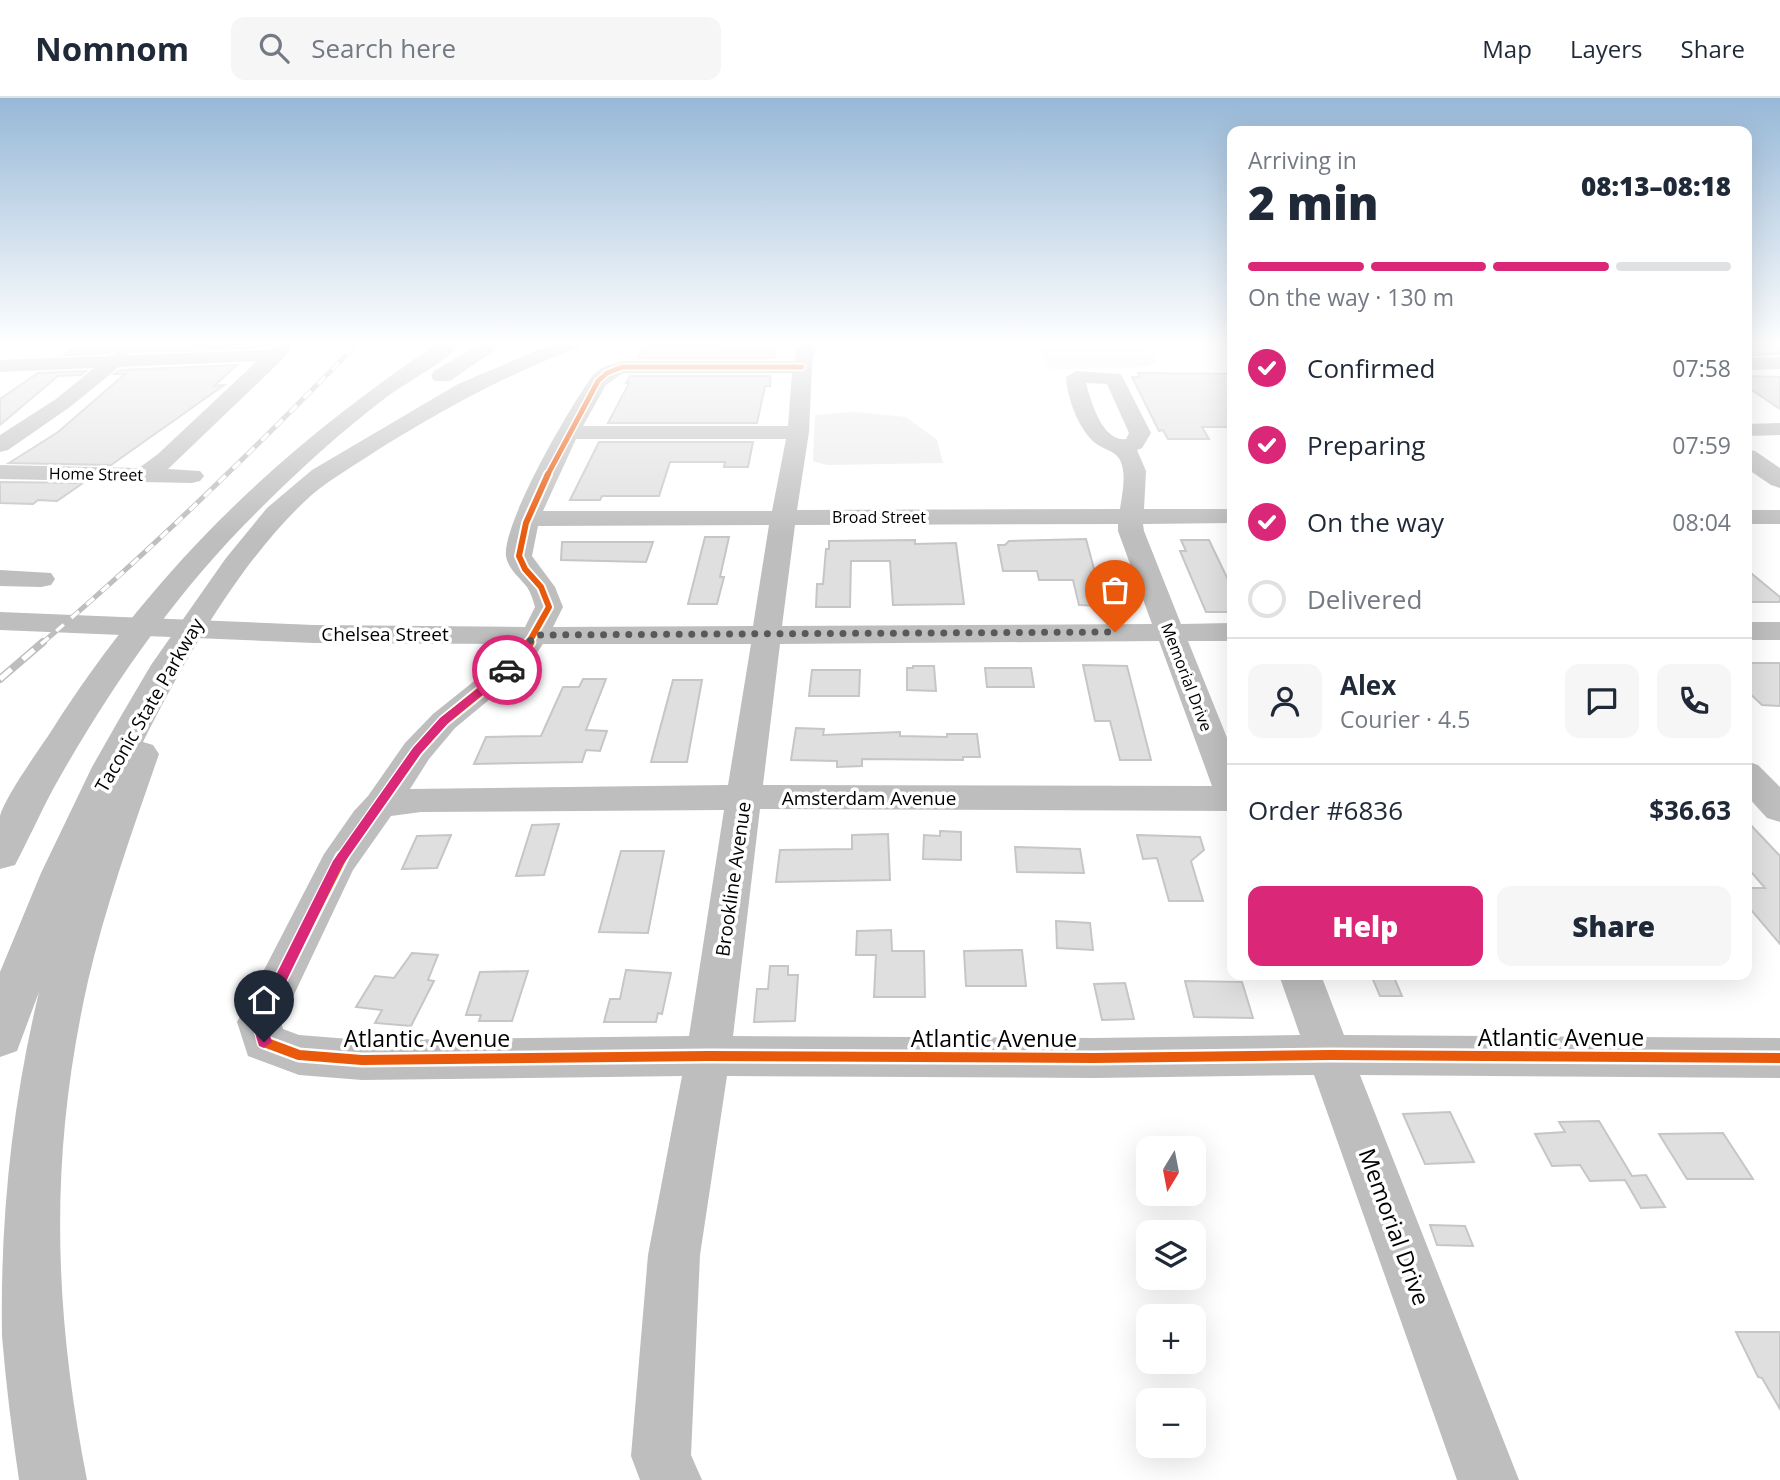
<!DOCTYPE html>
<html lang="en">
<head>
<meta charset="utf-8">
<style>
  body { margin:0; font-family:"Open Sans",sans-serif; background:#f6f6f7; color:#1f2937; height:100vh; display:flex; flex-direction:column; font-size:26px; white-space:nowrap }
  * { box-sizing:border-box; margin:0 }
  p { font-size:23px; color:#747a83 }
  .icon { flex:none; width:38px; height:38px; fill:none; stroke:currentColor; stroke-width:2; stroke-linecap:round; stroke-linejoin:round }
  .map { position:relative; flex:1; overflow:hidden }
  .sheet { position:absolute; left:1227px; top:28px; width:525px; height:854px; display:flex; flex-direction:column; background:#fff; border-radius:14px; box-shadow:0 7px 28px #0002 }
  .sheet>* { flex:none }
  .needle { width:46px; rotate:190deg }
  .fabs { position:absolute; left:1136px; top:1038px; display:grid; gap:14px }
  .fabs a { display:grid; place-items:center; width:70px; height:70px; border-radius:14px; background:#fff; box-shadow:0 7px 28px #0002; font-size:35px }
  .pin { position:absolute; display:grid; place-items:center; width:60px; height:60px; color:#fff; margin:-72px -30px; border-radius:50% 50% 50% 0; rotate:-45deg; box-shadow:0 0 7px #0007 }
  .pin .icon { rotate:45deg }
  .courier { position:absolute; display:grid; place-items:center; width:70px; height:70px; margin:-35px; border:5px solid #db2777; border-radius:50%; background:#fff; color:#222; box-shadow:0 2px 9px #0007 }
  .overview em { font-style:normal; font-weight:800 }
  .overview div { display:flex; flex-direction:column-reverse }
  .overview { display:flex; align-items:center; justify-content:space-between; height:119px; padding:0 21px }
  h1 { font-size:46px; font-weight:800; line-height:52px }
  .bar { display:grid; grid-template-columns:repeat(4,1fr); gap:10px 7px; align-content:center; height:84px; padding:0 21px }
  .bar i { height:9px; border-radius:5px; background:#e0e1e3 }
  .bar .on { background:#db2777 }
  .bar p { grid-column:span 4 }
  .line { display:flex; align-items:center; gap:18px; padding:0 21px; border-top:2px solid #e0e1e3 }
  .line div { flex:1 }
  .round { display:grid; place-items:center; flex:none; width:74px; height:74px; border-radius:14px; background:#f6f6f7 }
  ol { padding:0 21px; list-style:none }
  li { display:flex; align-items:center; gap:21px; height:77px }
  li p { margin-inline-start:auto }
  li .icon { padding:7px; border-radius:50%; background:#db2777; color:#fff; stroke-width:4 }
  li:last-child { color:#747a83 }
  li i { width:38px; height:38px; border:4px solid #e0e1e3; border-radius:50% }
  .cta { display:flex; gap:14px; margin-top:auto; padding:14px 21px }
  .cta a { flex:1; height:80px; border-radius:14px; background:#db2777; color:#fff; font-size:28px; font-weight:800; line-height:80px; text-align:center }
  .cta a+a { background:#f6f6f7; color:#1f2937 }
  header { display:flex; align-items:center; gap:42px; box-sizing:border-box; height:98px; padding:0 35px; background:#fff; border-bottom:2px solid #e0e1e3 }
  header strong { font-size:33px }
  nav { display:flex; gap:38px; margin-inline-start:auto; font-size:24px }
  .search { width:490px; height:63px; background:#f6f6f7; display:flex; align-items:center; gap:18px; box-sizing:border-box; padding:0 24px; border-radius:14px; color:#747a83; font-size:26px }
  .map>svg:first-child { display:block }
  .green { fill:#ebebeb }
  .building { fill:#dfdfdf; stroke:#c6c6c6; stroke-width:2 }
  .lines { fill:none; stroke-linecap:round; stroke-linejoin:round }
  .minor { fill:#bebebe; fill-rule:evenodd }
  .major { fill:#bebebe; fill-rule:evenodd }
  .highway { fill:#bebebe; fill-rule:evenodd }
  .rail-far1-casing { stroke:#bebebe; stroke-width:5 }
  .rail-casing { stroke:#bebebe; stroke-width:8 }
  .rail-far1 { stroke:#fff; stroke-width:3.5; stroke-dasharray:10; stroke-linecap:butt }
  .rail { stroke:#fff; stroke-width:5; stroke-dasharray:15; stroke-linecap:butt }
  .cycleway-far3-casing { stroke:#fff; stroke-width:8 }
  .cycleway-far2-casing { stroke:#fff; stroke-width:10 }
  .cycleway-far1-casing { stroke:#fff; stroke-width:13 }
  .cycleway-casing { stroke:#fff; stroke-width:15 }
  .cycleway-far3 { stroke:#e8590c; stroke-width:5 }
  .cycleway-far2 { stroke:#e8590c; stroke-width:6 }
  .cycleway-far1 { stroke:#e8590c; stroke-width:9 }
  .cycleway { stroke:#e8590c; stroke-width:10 }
  .route { fill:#db2777 }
  .done { stroke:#595959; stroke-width:7; stroke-dasharray:0 12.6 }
  .labels { text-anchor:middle; stroke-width:7; stroke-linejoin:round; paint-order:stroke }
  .far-street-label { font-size:16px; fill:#000; stroke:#fff }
  .street-label { font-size:19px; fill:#000; stroke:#fff }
  .near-street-label { font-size:23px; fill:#000; stroke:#fff }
</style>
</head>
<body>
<header>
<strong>Nomnom</strong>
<div class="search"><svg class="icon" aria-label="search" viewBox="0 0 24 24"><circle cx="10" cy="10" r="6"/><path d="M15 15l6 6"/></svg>Search here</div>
<nav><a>Map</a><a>Layers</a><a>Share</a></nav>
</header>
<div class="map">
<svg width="1780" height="1382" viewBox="0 0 1780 1382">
  <rect width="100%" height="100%" fill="#fff"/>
  <path class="green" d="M1043 245H1144L1157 264 1144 269 1050 271 1039 249Z
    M855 314 906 319 937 342 943 365 827 367 813 363 815 317Z"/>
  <path class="building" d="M168 245H261L255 250 131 254 120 250 108 255 65 257 75 250Z
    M1746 245H1780V256L1746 257Z
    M654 247H709L721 248 720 251 775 252 774 260H638L644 248Z
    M237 267 214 288 224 287 111 367 9 365 58 334 125 276H114L120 272Z
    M86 273 81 277 58 278 0 327V301L38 275Z
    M1138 275 1232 276V329H1202L1209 341H1168L1163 332 1159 333 1132 279H1140Z
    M630 278H771L770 288H765L757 325H608L629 285H626Z
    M1746 278 1780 279V311L1746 288Z
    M599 344H753L748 369H724L725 364H670L659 398H602L600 402H570Z
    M0 384 83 385 57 403 38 402 33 406 0 405Z
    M705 439H729L720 479H724L717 506H688Z
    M1086 441 1104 508 1079 507 1073 482H1039L1037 473H1003L998 447H1005L1009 443Z
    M915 442V446L956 445 964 506 893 507 890 463H851L850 509H816L817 486H823L826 451H829V443Z
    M1181 442H1209L1232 490V514H1206L1180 453H1186Z
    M562 444H653L646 464 561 462Z
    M1746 471 1780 499V504H1746Z
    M1746 565H1780V608L1762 607 1746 592Z
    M1083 567 1127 568 1151 662H1120L1110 623H1095Z
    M913 568H934L936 593 907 592V570H913Z
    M985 570H1031L1034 589H987Z
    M812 572H860L859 598H809Z
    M583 581H606L586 632 607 633 600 653 586 652 582 664 474 666 486 639 541 638 563 589H579Z
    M673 582H702L687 664H651Z
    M796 630 824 631 823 637 900 634V638L947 639V636H977L980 659H963V662L862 661V668L837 669V663L791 662Z
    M1746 722 1780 758V846L1746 806V790H1765L1746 768Z
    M559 726 544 777 516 778 532 727Z
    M940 733 961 734V762L923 761 924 737 940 738Z
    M888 736 890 782 776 784 780 752 852 751V737Z
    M451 737 437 770 402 771 417 738Z
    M1137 737 1200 739 1204 752 1191 763 1203 803H1169L1157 760 1143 761Z
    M1015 749 1080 751 1084 775 1017 774Z
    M621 753H664L648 835 599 834Z
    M1056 823 1090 825 1093 852 1057 850Z
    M891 832 892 853H924L925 899H874L876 857H856L857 833Z
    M1022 852 1026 888H966L964 853Z
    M412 855 438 857 428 882 434 883 411 928 375 925 382 912 356 909 375 878 394 880Z
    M770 868H788V877H798L795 923 754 924 757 891H768Z
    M626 872 671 875 662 916 658 915 656 924H604L610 901H620Z
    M528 873 512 923H479L481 917H466L480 874Z
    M1371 877H1393L1402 898H1380Z
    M1185 883 1242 884 1253 920 1194 919Z
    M1125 885 1134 921 1102 922 1094 886Z
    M1450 1014 1474 1064 1425 1066 1403 1016Z
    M1599 1023 1632 1078 1646 1077 1665 1109 1641 1110 1625 1082 1590 1083 1580 1067 1552 1068 1535 1036 1565 1034 1559 1024Z
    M1723 1035 1753 1081H1687L1659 1036Z
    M1430 1127 1465 1128 1473 1148 1437 1147Z
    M1736 1234H1780V1311L1762 1280 1758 1279Z"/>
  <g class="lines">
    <path class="minor" d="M281 245 288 246 291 250 283 261 168 371 200 373 204 378 200 383 192 385 0 381V367L139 370 158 356 257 263 119 269 70 309 8 352 0 354V337L56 301 94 270 0 274V262L109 258 121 252 130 257 270 252Z
      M798 245H816L812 269 809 334 797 412 1120 411C1122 396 1127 376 1120 362 1115 352 1101 351 1094 344 1078 330 1067 299 1066 279L1076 273 1121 276 1151 335 1142 350 1137 352 1146 373 1144 411H1232V425L1143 426 1144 433 1181 526 1232 525V543H1188L1232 652V713L760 711 733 938 1094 940 1300 937 1279 877H1321L1344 937 1780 940V980L1360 977 1519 1382H1457L1314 977 1094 980 727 978 700 1157 691 1357 702 1382H640L631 1358 648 1157 682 978 362 982 299 977 248 958 237 924 324 756 354 713 368 698 405 645 433 616 503 560 513 546 314 545 0 532V514L314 527 525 529 535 509C533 502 531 495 527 489 520 480 508 471 506 458 502 426 572 304 594 276L603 269 622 263H794ZM623 275H792L788 328H583L606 287ZM1086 285 1107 286 1129 335 1126 341C1102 344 1091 303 1086 285ZM576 341H786L772 413H543ZM1118 426V433L1152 526 782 528 795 427ZM769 427 753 528 553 529 563 509 555 489 532 458 538 428ZM1159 543 1212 688 763 687 780 546ZM543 546H751L728 687 410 691 429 661 455 630 525 572ZM724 712 689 938 362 942 299 937 283 931 281 924 353 772 391 718 421 714Z
      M1780 259V271L1746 272V260Z
      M1780 325V337L1746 338V326Z
      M1746 412H1780V426H1746Z
      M0 472 51 475 55 481 51 487 41 489 0 488Z
      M1746 524H1780V542H1746Z
      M1746 663 1758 667 1780 689V724L1767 720 1746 697Z"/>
    <path class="major" d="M1746 351 1755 353 1780 370V390L1771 387 1746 370Z"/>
    <path class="highway" d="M438 245H461C449 262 407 284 388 298 343 332 301 370 261 410 181 488 116 581 61 677 44 706 31 737 15 767L0 771C0 755 0 734 0 718 6 697 39 652 52 632 155 470 280 351 438 245Z
      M482 245H505L450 283H434L431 278 434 273Z
      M555 245H583L580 249C507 276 441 312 376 353 351 370 324 384 302 406 236 470 184 563 143 644L153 647 159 656C133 731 106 806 88 883 49 1057 53 1208 87 1382H19C12 1334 6 1287 2 1238 0 1122 12 1006 39 894L17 953 0 959V874L41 775 92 669 121 618 151 567 226 460 267 410 312 372 458 286Z"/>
    <defs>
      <path id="rail-far1" d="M41 546C152 452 257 349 358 245"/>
      <path id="rail" d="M0 581 43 544"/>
    </defs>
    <use href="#rail-far1" class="rail-far1-casing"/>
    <use href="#rail" class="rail-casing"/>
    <use href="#rail-far1" class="rail-far1"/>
    <use href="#rail" class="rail"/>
    <defs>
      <path id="cycleway-far3" d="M547 378 598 283 607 275 622 269H802"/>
      <path id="cycleway-far2" d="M528 546 549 509 541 489 525 471 519 458 526 425 548 376"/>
      <path id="cycleway-far1" d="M341 761 417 653 444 623 514 566 530 544"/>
      <path id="cycleway" d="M342 759 259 924 264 944 299 957 362 962 708 958 1094 960 1330 957 1780 960"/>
    </defs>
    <use href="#cycleway-far3" class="cycleway-far3-casing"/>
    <use href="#cycleway-far2" class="cycleway-far2-casing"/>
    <use href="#cycleway-far1" class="cycleway-far1-casing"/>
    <use href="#cycleway" class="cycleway-casing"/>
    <use href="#cycleway-far3" class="cycleway-far3"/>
    <use href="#cycleway-far2" class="cycleway-far2"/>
    <use href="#cycleway-far1" class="cycleway-far1"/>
    <use href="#cycleway" class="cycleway"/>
  </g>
  <linearGradient id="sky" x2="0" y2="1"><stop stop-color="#97b8d7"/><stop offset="0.56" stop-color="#fff"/><stop offset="1" stop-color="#fff" stop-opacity="0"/></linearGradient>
  <rect width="1780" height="438" fill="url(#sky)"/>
  <path class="route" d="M504 570 512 572 448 625 421 655 342 768 266 925 272 944 264 950 259 948 252 925 333 763 413 650 440 620Z"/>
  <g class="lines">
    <path class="done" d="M507 572 535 537 1115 534"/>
  </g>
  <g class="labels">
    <g class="far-street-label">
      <text transform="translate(96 376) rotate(1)" y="6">Home Street</text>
      <text x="879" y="425">Broad Street</text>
      <text transform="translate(1187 579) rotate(69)" y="6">Memorial Drive</text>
    </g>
    <g class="street-label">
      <text x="385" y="543">Chelsea Street</text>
      <text transform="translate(149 607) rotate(-60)" y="7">Taconic State Parkway</text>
      <text x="869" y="707">Amsterdam Avenue</text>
      <text transform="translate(733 781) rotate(-82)" y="7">Brookline Avenue</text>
    </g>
    <g class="near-street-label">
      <text x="1561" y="948">Atlantic Avenue</text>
      <text x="427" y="949">Atlantic Avenue</text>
      <text x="994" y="949">Atlantic Avenue</text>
      <text transform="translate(1394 1129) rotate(70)" y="8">Memorial Drive</text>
    </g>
  </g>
</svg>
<div class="fabs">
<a><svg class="needle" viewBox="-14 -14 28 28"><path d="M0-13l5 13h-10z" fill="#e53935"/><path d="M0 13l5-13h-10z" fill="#747a83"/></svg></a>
<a><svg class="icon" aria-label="layers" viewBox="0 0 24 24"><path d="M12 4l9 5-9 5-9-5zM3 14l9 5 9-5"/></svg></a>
<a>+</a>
<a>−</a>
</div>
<div class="pin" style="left:1115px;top:534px;background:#ea580c"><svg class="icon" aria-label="bag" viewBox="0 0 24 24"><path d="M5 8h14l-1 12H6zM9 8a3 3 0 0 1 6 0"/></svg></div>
<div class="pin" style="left:264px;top:944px;background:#1f2937"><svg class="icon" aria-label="home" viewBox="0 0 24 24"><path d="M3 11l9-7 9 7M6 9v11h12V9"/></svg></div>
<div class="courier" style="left:507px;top:572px"><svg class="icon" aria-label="car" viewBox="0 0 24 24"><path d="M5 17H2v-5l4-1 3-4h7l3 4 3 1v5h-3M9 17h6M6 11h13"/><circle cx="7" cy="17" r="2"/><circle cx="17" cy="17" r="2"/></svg></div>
<section class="sheet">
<div class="overview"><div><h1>2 min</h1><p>Arriving in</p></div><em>08:13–08:18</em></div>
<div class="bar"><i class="on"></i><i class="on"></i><i class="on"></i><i></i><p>On the way · 130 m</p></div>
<ol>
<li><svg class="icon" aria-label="check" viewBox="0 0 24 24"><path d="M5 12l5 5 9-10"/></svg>Confirmed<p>07:58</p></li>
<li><svg class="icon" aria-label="check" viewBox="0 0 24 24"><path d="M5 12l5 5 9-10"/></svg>Preparing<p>07:59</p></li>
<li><svg class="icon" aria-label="check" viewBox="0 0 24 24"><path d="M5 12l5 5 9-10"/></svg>On the way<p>08:04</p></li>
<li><i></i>Delivered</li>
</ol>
<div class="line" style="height:126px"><a class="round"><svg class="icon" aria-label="person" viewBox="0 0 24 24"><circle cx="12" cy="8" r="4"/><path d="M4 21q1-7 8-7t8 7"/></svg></a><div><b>Alex</b><p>Courier · 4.5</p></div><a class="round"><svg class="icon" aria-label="chat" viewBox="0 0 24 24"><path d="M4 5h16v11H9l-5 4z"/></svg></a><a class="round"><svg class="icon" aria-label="phone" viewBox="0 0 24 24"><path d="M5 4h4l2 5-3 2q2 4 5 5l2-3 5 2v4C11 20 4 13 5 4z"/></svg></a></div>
<div class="line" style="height:91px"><div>Order #6836</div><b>$36.63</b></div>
<div class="cta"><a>Help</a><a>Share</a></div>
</section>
</div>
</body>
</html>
